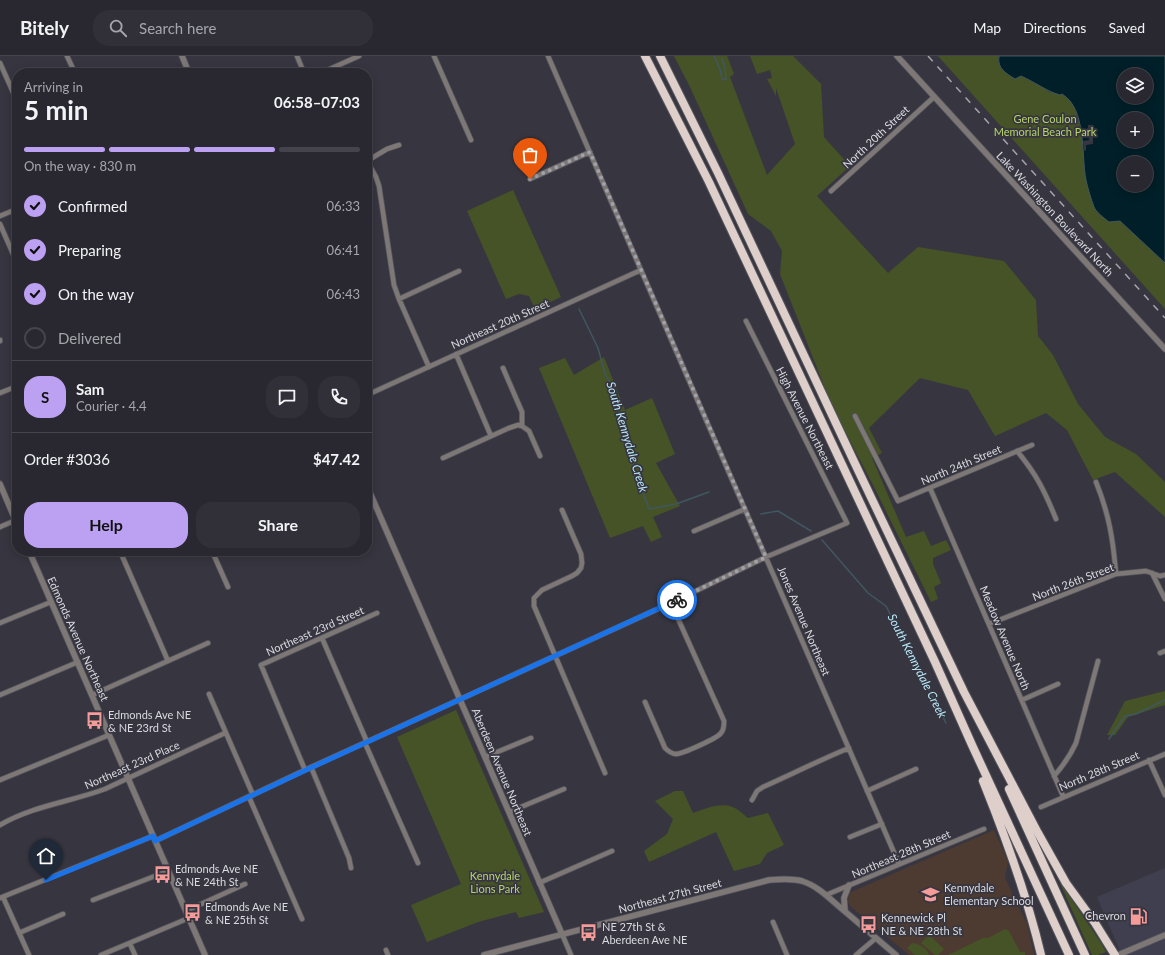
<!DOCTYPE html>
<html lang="en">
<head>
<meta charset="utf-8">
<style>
  body { margin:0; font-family:Lato,sans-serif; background:#313038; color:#f1f3f6; height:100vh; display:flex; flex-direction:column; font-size:15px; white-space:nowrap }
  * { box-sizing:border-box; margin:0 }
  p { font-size:13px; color:#a5a6ab }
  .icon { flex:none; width:22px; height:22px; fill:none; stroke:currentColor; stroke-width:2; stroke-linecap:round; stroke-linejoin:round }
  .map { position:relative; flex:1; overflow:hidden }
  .sheet { position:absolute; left:12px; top:12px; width:360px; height:488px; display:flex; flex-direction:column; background:#292830; border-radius:16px; box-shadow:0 2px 10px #0003,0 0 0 1px #45444c }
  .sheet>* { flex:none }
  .controls { position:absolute; left:1117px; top:12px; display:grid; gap:8px }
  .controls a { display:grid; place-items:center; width:36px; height:36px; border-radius:50%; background:#292830; box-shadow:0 2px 10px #0003,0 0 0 1px #45444c; font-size:20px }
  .pin { position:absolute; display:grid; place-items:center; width:34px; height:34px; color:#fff; margin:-41px -17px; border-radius:50% 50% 50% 0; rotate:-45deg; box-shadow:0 0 4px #0007 }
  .pin .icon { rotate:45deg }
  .courier { position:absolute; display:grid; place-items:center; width:40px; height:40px; margin:-20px; border:3px solid #1a73e8; border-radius:50%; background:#fff; color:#222; box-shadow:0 1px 5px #0007 }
  .head em { font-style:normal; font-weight:700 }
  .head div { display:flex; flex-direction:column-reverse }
  .head { display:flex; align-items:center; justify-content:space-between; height:68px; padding:0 12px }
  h1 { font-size:26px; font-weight:700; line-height:30px }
  .bar { display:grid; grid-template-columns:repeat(4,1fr); gap:6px 4px; align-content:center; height:48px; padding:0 12px }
  .bar i { height:5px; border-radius:3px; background:#45444c }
  .bar .on { background:#bca0f2 }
  .bar p { grid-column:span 4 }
  .line { display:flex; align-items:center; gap:10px; padding:0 12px; border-top:1px solid #45444c }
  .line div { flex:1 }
  .round { display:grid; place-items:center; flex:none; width:42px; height:42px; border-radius:16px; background:#313038 }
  ol { padding:0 12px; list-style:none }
  li { display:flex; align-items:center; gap:12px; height:44px }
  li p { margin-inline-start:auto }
  li .icon { padding:4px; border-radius:50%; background:#bca0f2; color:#111; stroke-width:4 }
  li:last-child { color:#a5a6ab }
  li i { width:22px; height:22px; border:2px solid #45444c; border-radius:50% }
  .button { display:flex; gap:8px; margin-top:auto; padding:8px 12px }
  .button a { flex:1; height:46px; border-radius:16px; background:#bca0f2; color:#111; font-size:16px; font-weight:700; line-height:46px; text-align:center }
  .button a+a { background:#313038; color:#f1f3f6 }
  header { display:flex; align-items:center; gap:24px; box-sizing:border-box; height:56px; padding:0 20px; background:#292830; border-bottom:1px solid #45444c }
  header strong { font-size:19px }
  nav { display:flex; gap:22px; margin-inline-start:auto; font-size:14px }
  .search { width:280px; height:36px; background:#313038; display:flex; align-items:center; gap:10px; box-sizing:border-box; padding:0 14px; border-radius:16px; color:#a5a6ab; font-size:15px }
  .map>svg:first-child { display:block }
  .built { fill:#403f4f }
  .education { fill:#4d3b31 }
  .green { fill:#465327 }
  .water { fill:#001f28; stroke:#415760; fill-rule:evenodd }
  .pier { fill:#373640 }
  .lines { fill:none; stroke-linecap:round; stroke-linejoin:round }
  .stream { stroke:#415760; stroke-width:1.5 }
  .minor-casing { stroke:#54545d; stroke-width:6 }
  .tertiary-casing { stroke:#54545d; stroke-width:7 }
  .motorway-casing { stroke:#54545d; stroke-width:10 }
  .minor { stroke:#7d7776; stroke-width:4.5 }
  .tertiary { stroke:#7d7776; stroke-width:5.5 }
  .motorway { stroke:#decfca; stroke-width:8 }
  .rail { stroke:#a5a4ac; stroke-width:1.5; stroke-dasharray:7 7; stroke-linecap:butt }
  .done { stroke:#a1a1a9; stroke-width:4; stroke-dasharray:0 7.2 }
  .route { stroke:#1a73e8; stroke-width:5 }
  .labels { text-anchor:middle; stroke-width:3.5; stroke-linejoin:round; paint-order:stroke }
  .park-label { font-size:11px; fill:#b6d46a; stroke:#373640 }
  .street-label { font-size:11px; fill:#dadae1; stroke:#373640 }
  .poi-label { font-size:11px; fill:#dadae1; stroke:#373640; text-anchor:start }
  .water-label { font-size:12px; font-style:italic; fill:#b8e8f9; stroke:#373640 }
</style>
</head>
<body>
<header>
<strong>Bitely</strong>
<div class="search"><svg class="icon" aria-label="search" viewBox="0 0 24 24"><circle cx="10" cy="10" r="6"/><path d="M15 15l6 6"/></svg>Search here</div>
<nav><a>Map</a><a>Directions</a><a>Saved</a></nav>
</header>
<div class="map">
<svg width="1165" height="899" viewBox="0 0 1165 899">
  <rect width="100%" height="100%" fill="#373640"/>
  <path class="built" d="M1165 812V899H1121L1118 890 1097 841Z"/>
  <path class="education" d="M994 774 1008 806 1005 822 1027 868 1034 899H909L850 850 848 846 849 839 851 836Z"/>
  <path class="green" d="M674 0H727L728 2 734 18 730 21 767 119 795 88 776 32V40L767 23 772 22 770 14 757 18 750 0H793L821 28 824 81 850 110 817 140 888 217 918 191 1004 205 1036 244 1038 280 1053 299 1078 348 1105 381 1136 398 1165 426V461L1115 416 1093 424 1067 374 1046 357 995 380 968 334 920 322 869 372 882 397 872 402 906 481 924 475 931 490 946 484 951 494 933 502V508L941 527 934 531 938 543 931 546 875 433 832 350 780 218 782 195 771 175 748 158 690 31Z
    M938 0H999L998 6 1015 23 1021 20 1042 31 1049 36 1062 38 1072 45 1075 52 1083 85 1086 123 1120 165 1165 207V253Z
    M513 134 561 241 535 253 529 240 519 238 506 243 467 155Z
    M604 301 625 354 652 342 675 398 656 407 680 450 653 461 662 481 651 486 643 470 610 482 539 312 565 302 574 319Z
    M1165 635V649L1128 661 1115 679H1107L1125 645Z
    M456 654 544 856 519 862 516 856 478 866 427 886 411 849 461 828 397 681Z
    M675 735H683L693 757C703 753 719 747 730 750 737 752 743 758 748 762L768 757 784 789 767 797 760 808 734 815 716 776 649 806 644 795 667 778 673 763 655 745Z
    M1059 825 1101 887 1106 896 1098 899H1092Z
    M1005 873 1009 875 1020 896H1025V899H948L983 882H988Z
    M929 879 944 893 938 899H935L921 887Z
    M912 887C919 888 927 891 929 899H915L907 892Z"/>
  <path class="water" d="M999 0H1165V207L1120 165 1109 166C1104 162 1096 156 1094 151 1091 143 1088 133 1086 124 1081 99 1087 53 1062 38L1060 39C1046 35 1035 26 1021 20L1015 23C1006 17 997 13 999 0ZM1124 19H1146V41H1124ZM1124 63H1146V85H1124ZM1124 107H1146V129H1124Z"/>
  <path class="pier" d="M1088 69H1093V88L1086 89V94L1084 95 1083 85 1089 84Z"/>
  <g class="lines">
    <path class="stream" d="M714 0 720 13 722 23 723 24 726 23 725 12 722 3
      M579 253 598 292 605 318 617 339 624 364 633 409 649 453 676 448 709 436
      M761 458 778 455 811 475
      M822 484 868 537 886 550 946 667
      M1109 683 1125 660 1136 658 1165 644"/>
    <defs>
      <path id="minor" d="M67 0 75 17
        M297 0 304 17
        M434 0 471 84
        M548 0 899 808
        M0 7 17 45
        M321 17 359 0
        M367 105 376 121 379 130 394 229 399 243 429 311
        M367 105 387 93 399 89
        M530 123 590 96
        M831 135 934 41
        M0 160 17 153
        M0 168 17 207
        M399 243 459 215
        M0 285V284
        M456 298 491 380
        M503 312 522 356V370L529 375 540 400
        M0 337 15 331
        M367 339 641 214
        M855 360 898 445 1032 389
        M1017 395C1037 419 1045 436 1056 463
        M443 402 509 372 518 369 522 370
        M1096 426C1109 458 1113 483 1116 518
        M930 432 1063 740
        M562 454 581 498 582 507 581 512 577 517 572 520 542 534 534 542V550L605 717
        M0 471 16 464
        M694 475 745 453
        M120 495 168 605
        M212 495 228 531
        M283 495V496
        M1152 517 1165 543
        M0 567 51 546
        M989 568 1116 518 1146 515 1160 520 1165 519
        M322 582 367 686
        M1160 597 1165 595
        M209 638 253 739
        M0 639 78 606
        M92 639 208 587
        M1022 644 1058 628
        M645 646 665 692C668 695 671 698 676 698 682 698 718 682 721 677 724 674 724 669 724 665L671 547
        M365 687 418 807
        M485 701 531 682
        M1149 704 1165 739
        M311 711 349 802 351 812
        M305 714 261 609 377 557
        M1054 720C1063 710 1070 700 1076 687L1098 605
        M0 724 109 679
        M867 735 916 713
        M249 741 302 863
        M752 744 757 735 763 731C792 718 820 704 849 692
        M1041 751 1165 698
        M509 756 564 733
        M0 769C32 750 70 746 105 733L225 677
        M850 781 882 768
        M155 785 305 714 671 547 766 501 847 467 746 265
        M539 827 612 795
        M826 839 984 773
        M3 841 29 899
        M0 842 153 780
        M93 844 168 815
        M186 855 245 828
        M773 866 787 899
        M19 877 63 858
        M562 878 571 899
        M130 888 135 899
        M386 894 388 899
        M101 899 189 862
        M856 899 876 882"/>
      <path id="tertiary" d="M182 0 189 17
        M897 0 1165 293
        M0 428 17 468
        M367 430 562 878
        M29 495 205 899
        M845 855 844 842 849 829
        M484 899 769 824C780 823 791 822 802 825 818 830 830 843 842 853 860 868 878 884 896 899
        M1118 899 1165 879"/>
      <path id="motorway" d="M645 0 709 126 935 606 972 689 1069 899
        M660 0 718 117 858 414 964 636 1038 777 1066 827 1095 867 1115 899
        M983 725C1006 782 1027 839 1041 899
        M1009 733 1085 899"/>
    </defs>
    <use href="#minor" class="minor-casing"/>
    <use href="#tertiary" class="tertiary-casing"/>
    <use href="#motorway" class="motorway-casing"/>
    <use href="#minor" class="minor"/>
    <use href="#tertiary" class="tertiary"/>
    <use href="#motorway" class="motorway"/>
    <path class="rail" d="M928 0 1165 262"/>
  </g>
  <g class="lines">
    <path class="done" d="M530 123 590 96 766 501 677 544"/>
    <path class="route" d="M46 824 153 780 155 785 306 714 677 544"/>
  </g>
  <defs>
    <symbol id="bus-bare" viewBox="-9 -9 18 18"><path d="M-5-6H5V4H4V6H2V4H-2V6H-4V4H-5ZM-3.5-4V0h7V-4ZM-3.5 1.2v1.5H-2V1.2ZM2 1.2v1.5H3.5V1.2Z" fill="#f59b9a" stroke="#373640" stroke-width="2.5" paint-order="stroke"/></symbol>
    <symbol id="school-bare" viewBox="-9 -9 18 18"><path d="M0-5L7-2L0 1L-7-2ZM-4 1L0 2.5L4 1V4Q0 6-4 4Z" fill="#f59b9a" stroke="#373640" stroke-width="2.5" paint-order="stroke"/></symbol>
    <symbol id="fuel-bare" viewBox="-9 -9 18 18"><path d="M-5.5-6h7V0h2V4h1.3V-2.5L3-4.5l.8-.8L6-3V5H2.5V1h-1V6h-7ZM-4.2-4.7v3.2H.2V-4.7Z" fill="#f59b9a" stroke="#373640" stroke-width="2.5" paint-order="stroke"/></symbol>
  </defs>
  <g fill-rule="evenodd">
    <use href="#bus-bare" x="82" y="652" width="25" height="25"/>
    <use href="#bus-bare" x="150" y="806" width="25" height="25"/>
    <use href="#school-bare" x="918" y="826" width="25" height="25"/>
    <use href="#bus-bare" x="180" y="844" width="25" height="25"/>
    <use href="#fuel-bare" x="1126" y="848" width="25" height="25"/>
    <use href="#bus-bare" x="856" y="856" width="25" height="25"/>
    <use href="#bus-bare" x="576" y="864" width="25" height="25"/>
  </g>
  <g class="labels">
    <g class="park-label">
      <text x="1045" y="67">Gene Coulon<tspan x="1045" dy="13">Memorial Beach Park</tspan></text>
      <text x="495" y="824">Kennydale<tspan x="495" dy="13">Lions Park</tspan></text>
    </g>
    <g class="street-label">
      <text transform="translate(876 81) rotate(-43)" y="4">North 20th Street</text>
      <text transform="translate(1055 158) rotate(47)" y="4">Lake Washington Boulevard North</text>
      <text transform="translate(500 268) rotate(-24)" y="4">Northeast 20th Street</text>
      <text transform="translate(805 362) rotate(63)" y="4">High Avenue Northeast</text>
      <text transform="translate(961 409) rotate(-23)" y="4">North 24th Street</text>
      <text transform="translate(1073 526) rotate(-21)" y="4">North 26th Street</text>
      <text transform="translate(804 565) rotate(67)" y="4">Jones Avenue Northeast</text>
      <text transform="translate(315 575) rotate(-24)" y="4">Northeast 23rd Street</text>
      <text transform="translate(1005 582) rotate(67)" y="4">Meadow Avenue North</text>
      <text transform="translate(78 583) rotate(66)" y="4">Edmonds Avenue Northeast</text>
      <text transform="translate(132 709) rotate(-24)" y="4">Northeast 23rd Place</text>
      <text transform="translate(1099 715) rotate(-23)" y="4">North 28th Street</text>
      <text transform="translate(502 716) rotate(67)" y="4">Aberdeen Avenue Northeast</text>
      <text transform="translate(901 798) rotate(-23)" y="4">Northeast 28th Street</text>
      <text transform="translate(670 840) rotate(-15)" y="4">Northeast 27th Street</text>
    </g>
    <g class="poi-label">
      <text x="108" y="663">Edmonds Ave NE<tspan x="108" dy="13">&amp; NE 23rd St</tspan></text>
      <text x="175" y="817">Edmonds Ave NE<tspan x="175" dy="13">&amp; NE 24th St</tspan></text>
      <text x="944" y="836">Kennydale<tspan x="944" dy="13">Elementary School</tspan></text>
      <text x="205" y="855">Edmonds Ave NE<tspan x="205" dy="13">&amp; NE 25th St</tspan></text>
      <text x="1126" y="864" text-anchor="end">Chevron</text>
      <text x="881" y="866">Kennewick Pl<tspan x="881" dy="13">NE &amp; NE 28th St</tspan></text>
      <text x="602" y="875">NE 27th St &amp;<tspan x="602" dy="13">Aberdeen Ave NE</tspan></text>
    </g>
    <g class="water-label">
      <text transform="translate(627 381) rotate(73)" y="4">South Kennydale Creek</text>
      <text transform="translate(917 610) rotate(63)" y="4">South Kennydale Creek</text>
    </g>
  </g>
</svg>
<div class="controls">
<a><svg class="icon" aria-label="layers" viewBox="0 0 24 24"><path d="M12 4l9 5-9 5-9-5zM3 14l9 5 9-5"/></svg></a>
<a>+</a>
<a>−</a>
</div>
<div class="pin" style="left:530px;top:123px;background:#ea580c"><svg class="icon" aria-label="bag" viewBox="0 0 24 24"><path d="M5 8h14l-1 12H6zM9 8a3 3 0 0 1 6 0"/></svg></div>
<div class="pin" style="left:46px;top:824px;background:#1f2937"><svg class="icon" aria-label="home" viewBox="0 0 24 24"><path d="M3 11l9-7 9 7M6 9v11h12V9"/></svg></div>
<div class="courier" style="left:677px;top:544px"><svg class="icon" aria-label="bike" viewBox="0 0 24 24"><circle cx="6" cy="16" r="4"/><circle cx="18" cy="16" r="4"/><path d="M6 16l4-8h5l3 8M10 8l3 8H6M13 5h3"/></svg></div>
<section class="sheet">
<div class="head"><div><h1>5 min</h1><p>Arriving in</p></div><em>06:58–07:03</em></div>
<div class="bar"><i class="on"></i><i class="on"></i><i class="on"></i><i></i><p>On the way · 830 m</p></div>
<ol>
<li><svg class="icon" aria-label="check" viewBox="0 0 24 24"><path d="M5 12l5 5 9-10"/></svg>Confirmed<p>06:33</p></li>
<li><svg class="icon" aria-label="check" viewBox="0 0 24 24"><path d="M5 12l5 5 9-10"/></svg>Preparing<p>06:41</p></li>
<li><svg class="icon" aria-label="check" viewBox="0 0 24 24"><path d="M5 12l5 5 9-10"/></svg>On the way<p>06:43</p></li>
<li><i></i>Delivered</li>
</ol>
<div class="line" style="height:72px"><b class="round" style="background:#bca0f2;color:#111">S</b><div><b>Sam</b><p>Courier · 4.4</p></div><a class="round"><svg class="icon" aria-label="chat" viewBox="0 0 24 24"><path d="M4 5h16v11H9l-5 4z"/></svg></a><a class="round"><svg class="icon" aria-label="phone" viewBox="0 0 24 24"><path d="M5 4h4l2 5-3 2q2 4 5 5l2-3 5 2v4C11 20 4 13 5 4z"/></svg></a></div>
<div class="line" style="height:52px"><div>Order #3036</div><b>$47.42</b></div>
<div class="button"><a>Help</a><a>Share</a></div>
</section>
</div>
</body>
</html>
